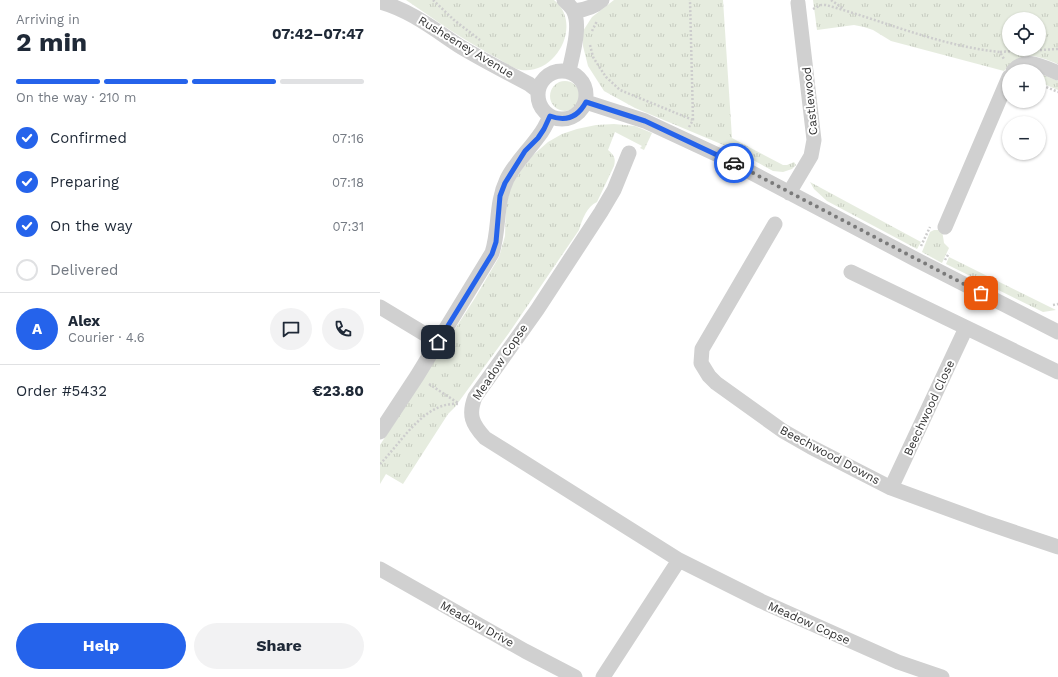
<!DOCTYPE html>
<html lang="en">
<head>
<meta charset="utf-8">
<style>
  body { margin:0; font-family:"Work Sans",sans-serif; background:#f2f2f3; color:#1f2937; height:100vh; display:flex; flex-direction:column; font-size:15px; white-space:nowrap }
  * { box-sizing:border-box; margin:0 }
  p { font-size:13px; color:#747a83 }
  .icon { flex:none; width:22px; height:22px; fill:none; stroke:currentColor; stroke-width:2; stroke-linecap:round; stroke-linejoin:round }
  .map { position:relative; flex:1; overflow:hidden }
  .panel { display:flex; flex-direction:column; background:#fff; width:380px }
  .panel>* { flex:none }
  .controls { position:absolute; left:622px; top:12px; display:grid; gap:8px }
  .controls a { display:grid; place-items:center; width:44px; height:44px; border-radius:50%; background:#fff; box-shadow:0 1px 3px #0004; font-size:20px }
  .pin { position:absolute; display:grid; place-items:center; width:34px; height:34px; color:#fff; margin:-17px; border-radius:8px; box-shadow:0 2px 6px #0006 }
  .courier { position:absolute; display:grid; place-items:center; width:40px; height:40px; margin:-20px; border:3px solid #2563eb; border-radius:50%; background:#fff; color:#222; box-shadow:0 1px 5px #0007 }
  .head em { font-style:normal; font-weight:700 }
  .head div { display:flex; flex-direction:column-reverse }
  .head { display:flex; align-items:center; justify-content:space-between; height:68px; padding:0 16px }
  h1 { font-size:26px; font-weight:700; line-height:30px }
  .bar { display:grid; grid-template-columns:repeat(4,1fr); gap:6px 4px; align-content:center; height:48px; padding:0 16px }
  .bar i { height:5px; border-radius:3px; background:#e0e1e3 }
  .bar .selected { background:#2563eb }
  .bar p { grid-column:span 4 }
  .line { display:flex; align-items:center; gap:10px; padding:0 16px; border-top:1px solid #e0e1e3 }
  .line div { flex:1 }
  .round { display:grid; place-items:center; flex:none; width:42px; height:42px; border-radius:21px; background:#f2f2f3 }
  ol { padding:0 16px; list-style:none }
  li { display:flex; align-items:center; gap:12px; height:44px }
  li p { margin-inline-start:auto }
  li .icon { padding:4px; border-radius:50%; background:#2563eb; color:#fff; stroke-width:4 }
  li:last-child { color:#747a83 }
  li i { width:22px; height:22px; border:2px solid #e0e1e3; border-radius:50% }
  .primary-button { display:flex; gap:8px; margin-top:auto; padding:8px 16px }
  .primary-button a { flex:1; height:46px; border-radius:24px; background:#2563eb; color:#fff; font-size:16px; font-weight:700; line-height:46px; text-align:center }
  .primary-button a+a { background:#f2f2f3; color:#1f2937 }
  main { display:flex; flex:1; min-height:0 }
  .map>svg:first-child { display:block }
  .grass { fill:url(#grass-tufts); fill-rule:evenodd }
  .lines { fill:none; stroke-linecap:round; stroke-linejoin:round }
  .path { stroke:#cdcdcd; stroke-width:2.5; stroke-dasharray:2 2; stroke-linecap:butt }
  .minor { stroke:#d0d0d0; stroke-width:15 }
  .done { stroke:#7a7a7a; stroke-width:4; stroke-dasharray:0 7.2 }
  .route { stroke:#2563eb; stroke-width:5 }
  .labels { text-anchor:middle; stroke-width:4; stroke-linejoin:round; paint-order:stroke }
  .street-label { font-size:12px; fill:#333; stroke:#fff }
</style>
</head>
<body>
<main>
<section class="panel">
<div class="head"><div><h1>2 min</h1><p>Arriving in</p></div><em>07:42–07:47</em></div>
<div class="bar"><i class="selected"></i><i class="selected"></i><i class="selected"></i><i></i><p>On the way · 210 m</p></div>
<ol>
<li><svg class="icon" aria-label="check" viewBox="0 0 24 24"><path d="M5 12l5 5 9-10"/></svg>Confirmed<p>07:16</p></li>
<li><svg class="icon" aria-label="check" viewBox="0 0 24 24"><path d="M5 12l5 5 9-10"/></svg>Preparing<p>07:18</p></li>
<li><svg class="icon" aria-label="check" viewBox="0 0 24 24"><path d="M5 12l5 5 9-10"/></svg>On the way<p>07:31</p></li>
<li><i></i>Delivered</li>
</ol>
<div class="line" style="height:72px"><b class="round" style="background:#2563eb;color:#fff">A</b><div><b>Alex</b><p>Courier · 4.6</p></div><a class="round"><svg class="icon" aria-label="chat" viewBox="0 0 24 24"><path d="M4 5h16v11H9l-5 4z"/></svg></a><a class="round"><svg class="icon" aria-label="phone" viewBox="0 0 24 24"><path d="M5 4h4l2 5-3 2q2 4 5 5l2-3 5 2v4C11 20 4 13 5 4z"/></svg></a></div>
<div class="line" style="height:52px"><div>Order #5432</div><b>€23.80</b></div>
<div class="primary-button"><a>Help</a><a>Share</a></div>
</section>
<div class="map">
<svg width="678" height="677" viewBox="0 0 678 677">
  <defs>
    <pattern id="grass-tufts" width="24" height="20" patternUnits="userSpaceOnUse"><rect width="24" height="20" fill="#e6ecdf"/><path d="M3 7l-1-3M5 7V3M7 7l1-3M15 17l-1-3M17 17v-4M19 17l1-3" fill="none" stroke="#c6cbc0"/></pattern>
  </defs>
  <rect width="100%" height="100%" fill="#fff"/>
  <path class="grass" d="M26 0H174C203 23 177 75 141 70 133 69 124 62 117 58 85 41 55 20 26 0Z
    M234 0H343L352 138 403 165H407L414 162 416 165 412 169 403 172 393 171 353 149 255 108 224 91 208 66 203 46V31L212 17Z
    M433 0H678V64C653 55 644 49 624 71L511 41 493 30 484 27 474 25 437 30ZM629 19H659V49H629Z
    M659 73 678 81V90L659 82Z
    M170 96a15 15 0 1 1 30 0a15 15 0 1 1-30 0Z
    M234 124 255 126 272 133 264 150 260 148 262 146 235 132 228 150C234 155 236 158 234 166L217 202C207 206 202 220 199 230L131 330 75 407 68 414 23 484 6 474 0 484V445L95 298 119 257 125 236 126 201 133 181 152 156 168 142 182 134 197 129 216 125Z
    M430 182 541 242 537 249 447 201 434 189Z
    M554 230H562L564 243 569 248 562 263 542 252 550 232Z
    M569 257 676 310 663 312 566 264Z"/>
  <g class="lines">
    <path class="path" d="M53 0 74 20 100 40
      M451 0 464 9
      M433 9 441 5H446C504 21 560 46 620 52L624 59
      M212 31 217 21
      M210 45 213 57 220 68 226 77 240 90 313 120
      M660 50 678 49
      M620 52 635 51
      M659 84 678 92
      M309 127 313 120 310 0
      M541 246 550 227
      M565 260 569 253
      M673 305 678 304
      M49 384 78 403
      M0 464C22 442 44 401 79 404"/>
    <path class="minor" d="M184 0C187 3 192 7 194 12 201 27 192 56 189 71
      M0 2C30 10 55 30 81 47 103 60 126 72 149 84L158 91
      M194 11C205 10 214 7 222 0
      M158 95a24 24 0 1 1 48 0a24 24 0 1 1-48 0Z
      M633 71C646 56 663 67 678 73
      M206 102 265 121 338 155 535 259 678 332
      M249 153 234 190 221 212 157 310 95 397C88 415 92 424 105 438L299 560 381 601 518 662 562 677
      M409 193 431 156 434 140 418 3
      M395 224 322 349 321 363 329 376 336 383 403 431 431 447 511 488 604 522 678 547
      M565 227 629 77
      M471 272 678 372
      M0 307 58 342
      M0 432 37 376 112 253C120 228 115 204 127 179 135 163 148 151 158 137 163 131 167 123 170 116
      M511 488 586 328
      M0 569 145 651 195 677
      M223 677 299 560"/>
  </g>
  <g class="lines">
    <path class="done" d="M354 163 601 293"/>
    <path class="route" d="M58 342 112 254 116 242 120 196 125 183 145 151 158 138 164 129 170 116C186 122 198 117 206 102L265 121 354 163"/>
  </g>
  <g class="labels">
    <g class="street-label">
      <text transform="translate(86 47) rotate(31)" y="4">Rusheeney Avenue</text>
      <text transform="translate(430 101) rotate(-96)" y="4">Castlewood</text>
      <text transform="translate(120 362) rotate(-56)" y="4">Meadow Copse</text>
      <text transform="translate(549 408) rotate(-65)" y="4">Beechwood Close</text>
      <text transform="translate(450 455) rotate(28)" y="4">Beechwood Downs</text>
      <text transform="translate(429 623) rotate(24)" y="4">Meadow Copse</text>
      <text transform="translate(97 624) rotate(29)" y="4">Meadow Drive</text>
    </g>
  </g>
</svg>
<div class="controls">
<a><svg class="icon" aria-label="locate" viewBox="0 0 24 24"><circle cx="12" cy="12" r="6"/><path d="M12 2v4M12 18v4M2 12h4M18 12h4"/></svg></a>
<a>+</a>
<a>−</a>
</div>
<div class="pin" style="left:601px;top:293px;background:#ea580c"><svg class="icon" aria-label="bag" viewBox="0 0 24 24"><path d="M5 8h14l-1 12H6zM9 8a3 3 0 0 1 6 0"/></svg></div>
<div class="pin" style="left:58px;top:342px;background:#1f2937"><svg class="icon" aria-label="home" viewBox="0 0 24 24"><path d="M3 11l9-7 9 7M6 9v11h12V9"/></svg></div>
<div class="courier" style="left:354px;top:163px"><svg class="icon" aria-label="car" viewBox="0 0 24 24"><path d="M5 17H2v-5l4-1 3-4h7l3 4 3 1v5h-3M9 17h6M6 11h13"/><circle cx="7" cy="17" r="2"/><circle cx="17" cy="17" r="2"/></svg></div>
</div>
</main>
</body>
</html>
